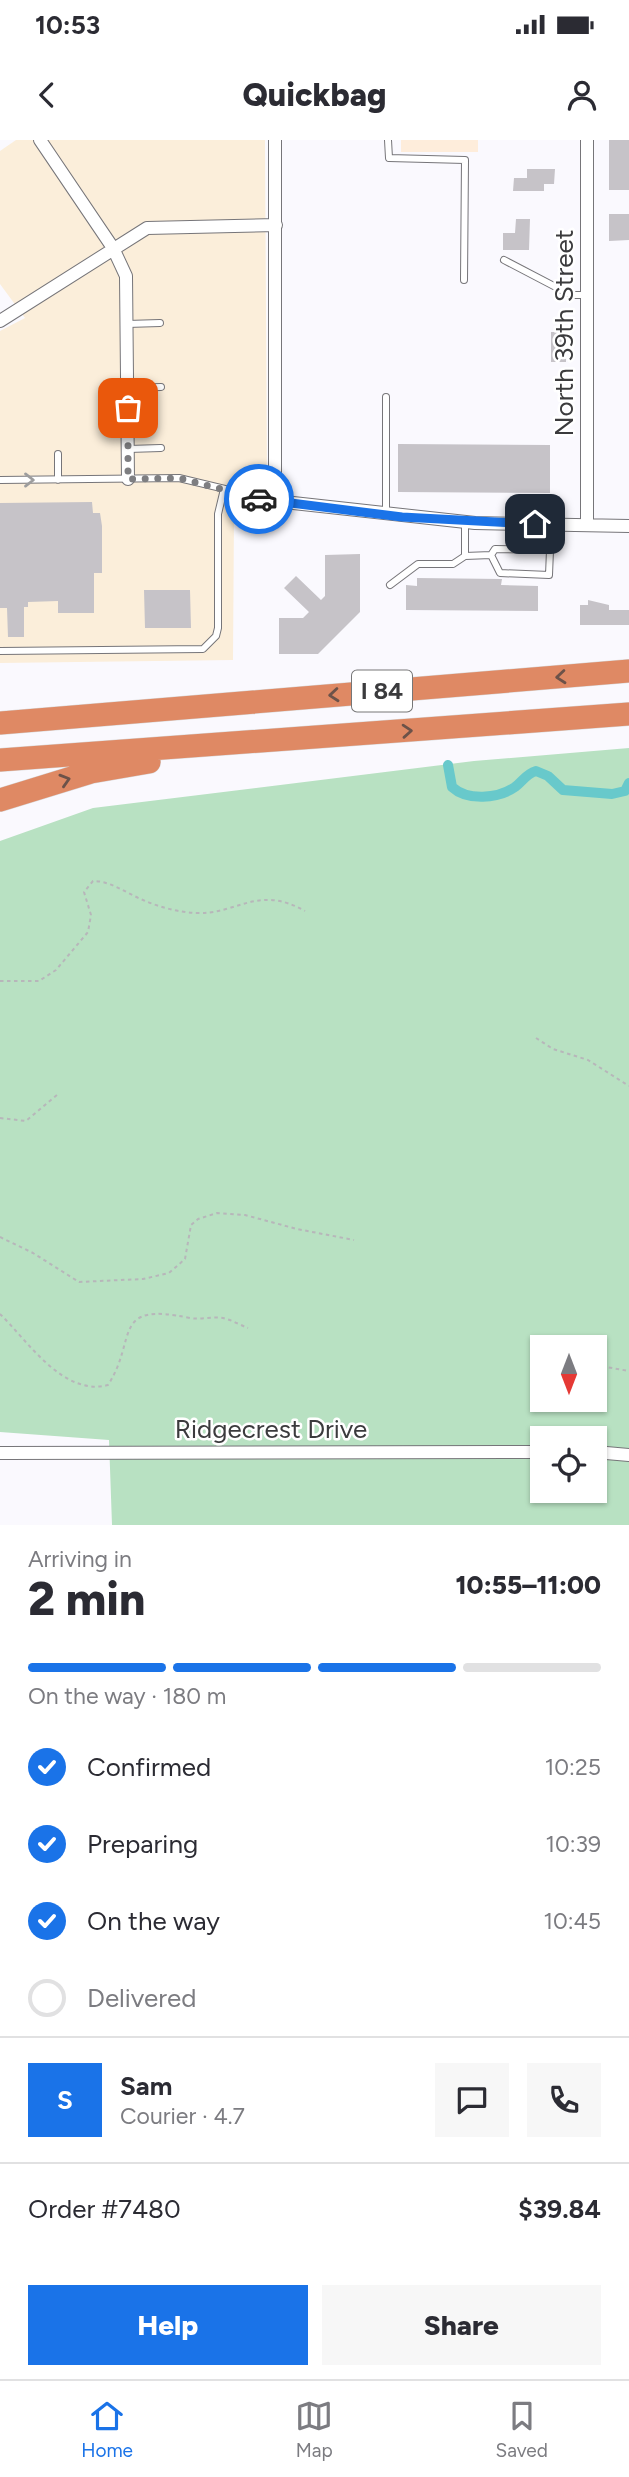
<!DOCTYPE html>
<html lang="en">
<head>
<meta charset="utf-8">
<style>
  body { margin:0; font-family:Figtree,sans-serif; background:#f7f7f7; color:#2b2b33; height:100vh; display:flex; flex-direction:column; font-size:26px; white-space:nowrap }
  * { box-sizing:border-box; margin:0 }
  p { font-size:23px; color:#7c7c81 }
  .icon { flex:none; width:38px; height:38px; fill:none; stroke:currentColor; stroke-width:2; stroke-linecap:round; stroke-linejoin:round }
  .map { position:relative; height:1385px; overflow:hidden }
  .details { display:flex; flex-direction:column; background:#fff; flex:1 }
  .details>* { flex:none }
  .needle { width:46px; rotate:180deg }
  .controls { position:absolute; left:530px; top:1195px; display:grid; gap:14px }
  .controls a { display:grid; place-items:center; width:77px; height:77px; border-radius:0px; background:#fff; box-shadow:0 2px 5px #0004; font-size:35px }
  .pin { position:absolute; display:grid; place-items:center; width:60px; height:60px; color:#fff; margin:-30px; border-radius:14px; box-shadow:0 4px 10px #0006 }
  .courier { position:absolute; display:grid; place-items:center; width:70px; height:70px; margin:-35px; border:5px solid #1a73e8; border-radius:50%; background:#fff; color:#222; box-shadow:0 2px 9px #0007 }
  .summary em { font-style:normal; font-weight:800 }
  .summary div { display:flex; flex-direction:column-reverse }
  .summary { display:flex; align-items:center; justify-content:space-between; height:119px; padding:0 28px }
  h1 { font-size:46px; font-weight:800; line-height:52px }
  .bar { display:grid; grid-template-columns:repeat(4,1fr); gap:10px 7px; align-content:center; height:84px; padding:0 28px }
  .bar i { height:9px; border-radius:5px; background:#e1e1e2 }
  .bar .selected { background:#1a73e8 }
  .bar p { grid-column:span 4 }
  .line { display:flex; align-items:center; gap:18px; padding:0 28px; border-top:2px solid #e1e1e2 }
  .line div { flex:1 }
  .round { display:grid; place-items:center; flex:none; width:74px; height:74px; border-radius:0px; background:#f7f7f7 }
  ol { padding:0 28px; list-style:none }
  li { display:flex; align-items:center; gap:21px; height:77px }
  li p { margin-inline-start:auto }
  li .icon { padding:7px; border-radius:50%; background:#1a73e8; color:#fff; stroke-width:4 }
  li:last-child { color:#7c7c81 }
  li i { width:38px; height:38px; border:4px solid #e1e1e2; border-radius:50% }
  .action { display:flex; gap:14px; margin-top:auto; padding:14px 28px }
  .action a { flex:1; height:80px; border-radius:0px; background:#1a73e8; color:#fff; font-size:28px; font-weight:800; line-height:80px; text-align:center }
  .action a+a { background:#f7f7f7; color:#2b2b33 }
  .status { display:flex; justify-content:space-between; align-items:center; height:49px; padding:0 35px; background:#fff; direction:ltr }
  .status svg { height:19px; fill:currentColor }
  header { display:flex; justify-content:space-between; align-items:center; height:91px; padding:0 28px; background:#fff; font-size:32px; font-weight:800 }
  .dock { display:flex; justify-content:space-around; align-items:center; height:98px; border-top:2px solid #e1e1e2; background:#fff; font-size:19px; color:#7c7c81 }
  .dock a { display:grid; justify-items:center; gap:4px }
  .dock .selected { color:#1a73e8 }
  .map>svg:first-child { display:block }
  .industrial { fill:#feeddb }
  .medical { fill:#fbeeda }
  .green { fill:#b8e1c2; fill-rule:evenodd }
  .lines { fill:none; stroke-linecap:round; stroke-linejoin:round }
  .canal { stroke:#68c9cb; stroke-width:10 }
  .building { fill:#c6c3c8 }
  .service-casing { stroke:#767579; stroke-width:8 }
  .minor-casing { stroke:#767579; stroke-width:14 }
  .motorway-casing { stroke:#d8d8d8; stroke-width:24 }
  .path { stroke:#b7b6ba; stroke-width:2; stroke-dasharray:3.5 3.5; stroke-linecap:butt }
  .service { stroke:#fff; stroke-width:6 }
  .minor { stroke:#fff; stroke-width:12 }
  .motorway { stroke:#df8964; stroke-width:23 }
  .oneway { stroke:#9d9d9e }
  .oneway2 { stroke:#6c5249 }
  .done { stroke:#7e7e81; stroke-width:7; stroke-dasharray:0 12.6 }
  .route { stroke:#1a73e8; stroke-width:9 }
  .labels { text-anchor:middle; stroke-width:5; stroke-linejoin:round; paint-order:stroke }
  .shield { fill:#fff; stroke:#767677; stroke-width:2 }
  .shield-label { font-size:24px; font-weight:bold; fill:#3b3b3d }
  .street-label { font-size:26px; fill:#3b3b3d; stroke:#fff }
</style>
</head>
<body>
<div class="status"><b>10:53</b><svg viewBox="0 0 49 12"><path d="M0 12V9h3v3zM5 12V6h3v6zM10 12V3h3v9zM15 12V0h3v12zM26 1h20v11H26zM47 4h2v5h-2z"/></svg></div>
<header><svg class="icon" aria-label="back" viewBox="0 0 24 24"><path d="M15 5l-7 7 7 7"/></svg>Quickbag<svg class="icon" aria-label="person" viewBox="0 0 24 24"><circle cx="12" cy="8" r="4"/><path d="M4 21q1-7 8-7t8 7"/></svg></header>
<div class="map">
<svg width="629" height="1385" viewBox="0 0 629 1385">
  <rect width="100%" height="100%" fill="#faf9fe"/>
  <path class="industrial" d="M401 0H478V12H401Z"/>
  <path class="medical" d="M16 0H265L267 346 234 373 233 520 0 523V191L25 178 0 144V11Z"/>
  <path class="green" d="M629 608V1385H112L109 1300 0 1292V701L93 668 474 621ZM542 1208H595V1260H542ZM542 1298H595V1351H542Z"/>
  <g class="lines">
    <path class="canal" d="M448 625 452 647C467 661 498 659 515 647 523 641 526 634 536 631L548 636 563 650 612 654 625 651 629 643"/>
  </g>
  <path class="building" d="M609 0H629V50H609Z
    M527 29H555L554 44H544V51H513L514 38H527Z
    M609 74H629V100L609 101Z
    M516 79H530L529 110H503V93H515Z
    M551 192H566V222H551Z
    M398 304 550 305V353L398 352Z
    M92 362 93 373H100L102 386V433H94V473H58V461L28 462V467H24V497H8L7 468H0V363Z
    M360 414V472L318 514H279V478H303L309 472 284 448 296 436 321 460 325 456V415Z
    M417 438 502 439 501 445 538 446V471L406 470V445L417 446Z
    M144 450H190L191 488H145Z
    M588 460 609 465V470H629V485H580V465H588Z
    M553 1351H566V1361H553Z"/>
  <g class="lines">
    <defs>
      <path id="service" d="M388 0 389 18 465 20 464 140
        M504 120 571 155H587
        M127 184 160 183
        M128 248 161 247
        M128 309 161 308
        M58 314V340
        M0 340 179 338 275 361
        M386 373V257
        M465 382V416L491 415 500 433 549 435 550 410 495 409 491 415
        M390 445 418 424H453L465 416
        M0 511 203 509 216 496 218 488V374L224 349"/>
      <path id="minor" d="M40 0 113 108 126 136 128 339
        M275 0V361L475 383 629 386
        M587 0V385
        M0 181 147 88 276 85
        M595 1312 629 1315
        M0 1313 542 1312"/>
      <path id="motorway" d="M0 583 629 531
        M0 620 629 574
        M0 660 91 632 149 622"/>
    </defs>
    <use href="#service" class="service-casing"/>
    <use href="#minor" class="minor-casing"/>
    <use href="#motorway" class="motorway-casing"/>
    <path class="path" d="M0 841H39L56 830 88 792 91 775 84 752 93 741C111 741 126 753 143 760 159 767 178 772 195 773 238 775 257 744 305 771
      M536 898 553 909 588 920 629 946
      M0 978 26 981 57 955
      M0 1097 33 1113 79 1142 143 1139 169 1133 185 1119 191 1085 198 1079 217 1073 245 1075 297 1089 354 1100
      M0 1174C27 1200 63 1257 108 1245 138 1199 110 1161 190 1178 201 1180 212 1176 223 1178 232 1180 240 1185 248 1188
      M595 1225 629 1231"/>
    <use href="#service" class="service"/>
    <use href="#minor" class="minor"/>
    <use href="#motorway" class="motorway"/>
  </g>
  <defs><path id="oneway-chevron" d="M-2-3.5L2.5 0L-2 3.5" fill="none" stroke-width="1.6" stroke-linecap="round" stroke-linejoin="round" transform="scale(1.75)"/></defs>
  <use class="oneway" href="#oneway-chevron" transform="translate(29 340)"/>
  <g class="oneway2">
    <use href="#oneway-chevron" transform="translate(561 537) rotate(175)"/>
    <use href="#oneway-chevron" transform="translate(334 555) rotate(175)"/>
    <use href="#oneway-chevron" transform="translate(407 591) rotate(-4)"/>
    <use href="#oneway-chevron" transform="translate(65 640) rotate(-17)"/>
  </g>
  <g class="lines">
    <path class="done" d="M128 268V339L179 338 259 359"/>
    <path class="route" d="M259 359 402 377 535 384"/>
  </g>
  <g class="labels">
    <rect class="shield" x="352" y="530.5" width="60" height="41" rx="5"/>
    <g class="shield-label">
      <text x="382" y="559">I 84</text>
    </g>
    <g class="street-label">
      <text transform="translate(564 193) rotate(-90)" y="9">North 39th Street</text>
      <text x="271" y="1298">Ridgecrest Drive</text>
    </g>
  </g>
</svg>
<div class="controls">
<a><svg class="needle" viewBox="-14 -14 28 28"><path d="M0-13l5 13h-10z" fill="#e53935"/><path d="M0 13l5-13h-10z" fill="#7c7c81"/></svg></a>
<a><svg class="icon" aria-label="locate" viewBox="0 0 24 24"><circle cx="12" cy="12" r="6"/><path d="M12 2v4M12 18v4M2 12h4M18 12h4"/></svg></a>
</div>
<div class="pin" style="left:128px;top:268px;background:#ea580c"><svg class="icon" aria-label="bag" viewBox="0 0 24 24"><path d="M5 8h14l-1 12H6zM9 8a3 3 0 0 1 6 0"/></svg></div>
<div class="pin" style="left:535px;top:384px;background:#1f2937"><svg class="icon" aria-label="home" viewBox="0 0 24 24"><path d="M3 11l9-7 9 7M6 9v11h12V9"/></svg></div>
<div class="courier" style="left:259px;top:359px"><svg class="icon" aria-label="car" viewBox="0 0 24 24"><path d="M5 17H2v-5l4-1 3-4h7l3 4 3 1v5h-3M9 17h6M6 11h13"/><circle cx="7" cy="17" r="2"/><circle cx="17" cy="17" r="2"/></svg></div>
</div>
<section class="details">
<div class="summary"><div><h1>2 min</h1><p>Arriving in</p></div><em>10:55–11:00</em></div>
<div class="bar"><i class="selected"></i><i class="selected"></i><i class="selected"></i><i></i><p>On the way · 180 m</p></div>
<ol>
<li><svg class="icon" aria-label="check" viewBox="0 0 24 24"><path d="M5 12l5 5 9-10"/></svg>Confirmed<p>10:25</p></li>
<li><svg class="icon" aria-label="check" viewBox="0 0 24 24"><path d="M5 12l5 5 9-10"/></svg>Preparing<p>10:39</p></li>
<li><svg class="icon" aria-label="check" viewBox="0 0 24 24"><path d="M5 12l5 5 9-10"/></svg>On the way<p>10:45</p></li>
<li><i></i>Delivered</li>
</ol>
<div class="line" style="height:126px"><b class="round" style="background:#1a73e8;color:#fff">S</b><div><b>Sam</b><p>Courier · 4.7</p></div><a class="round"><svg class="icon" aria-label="chat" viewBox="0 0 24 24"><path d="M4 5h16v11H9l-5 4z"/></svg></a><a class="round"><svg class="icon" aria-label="phone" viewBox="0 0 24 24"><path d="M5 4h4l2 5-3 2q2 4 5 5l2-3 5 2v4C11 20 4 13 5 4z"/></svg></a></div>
<div class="line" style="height:91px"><div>Order #7480</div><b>$39.84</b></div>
<div class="action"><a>Help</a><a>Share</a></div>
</section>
<nav class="dock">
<a class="selected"><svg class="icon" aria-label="home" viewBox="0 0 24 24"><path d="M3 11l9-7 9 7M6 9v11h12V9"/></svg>Home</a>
<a><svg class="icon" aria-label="map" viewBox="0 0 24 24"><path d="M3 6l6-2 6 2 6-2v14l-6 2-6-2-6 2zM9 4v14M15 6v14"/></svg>Map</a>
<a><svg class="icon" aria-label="saved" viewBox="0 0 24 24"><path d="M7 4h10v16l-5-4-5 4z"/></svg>Saved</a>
</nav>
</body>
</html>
